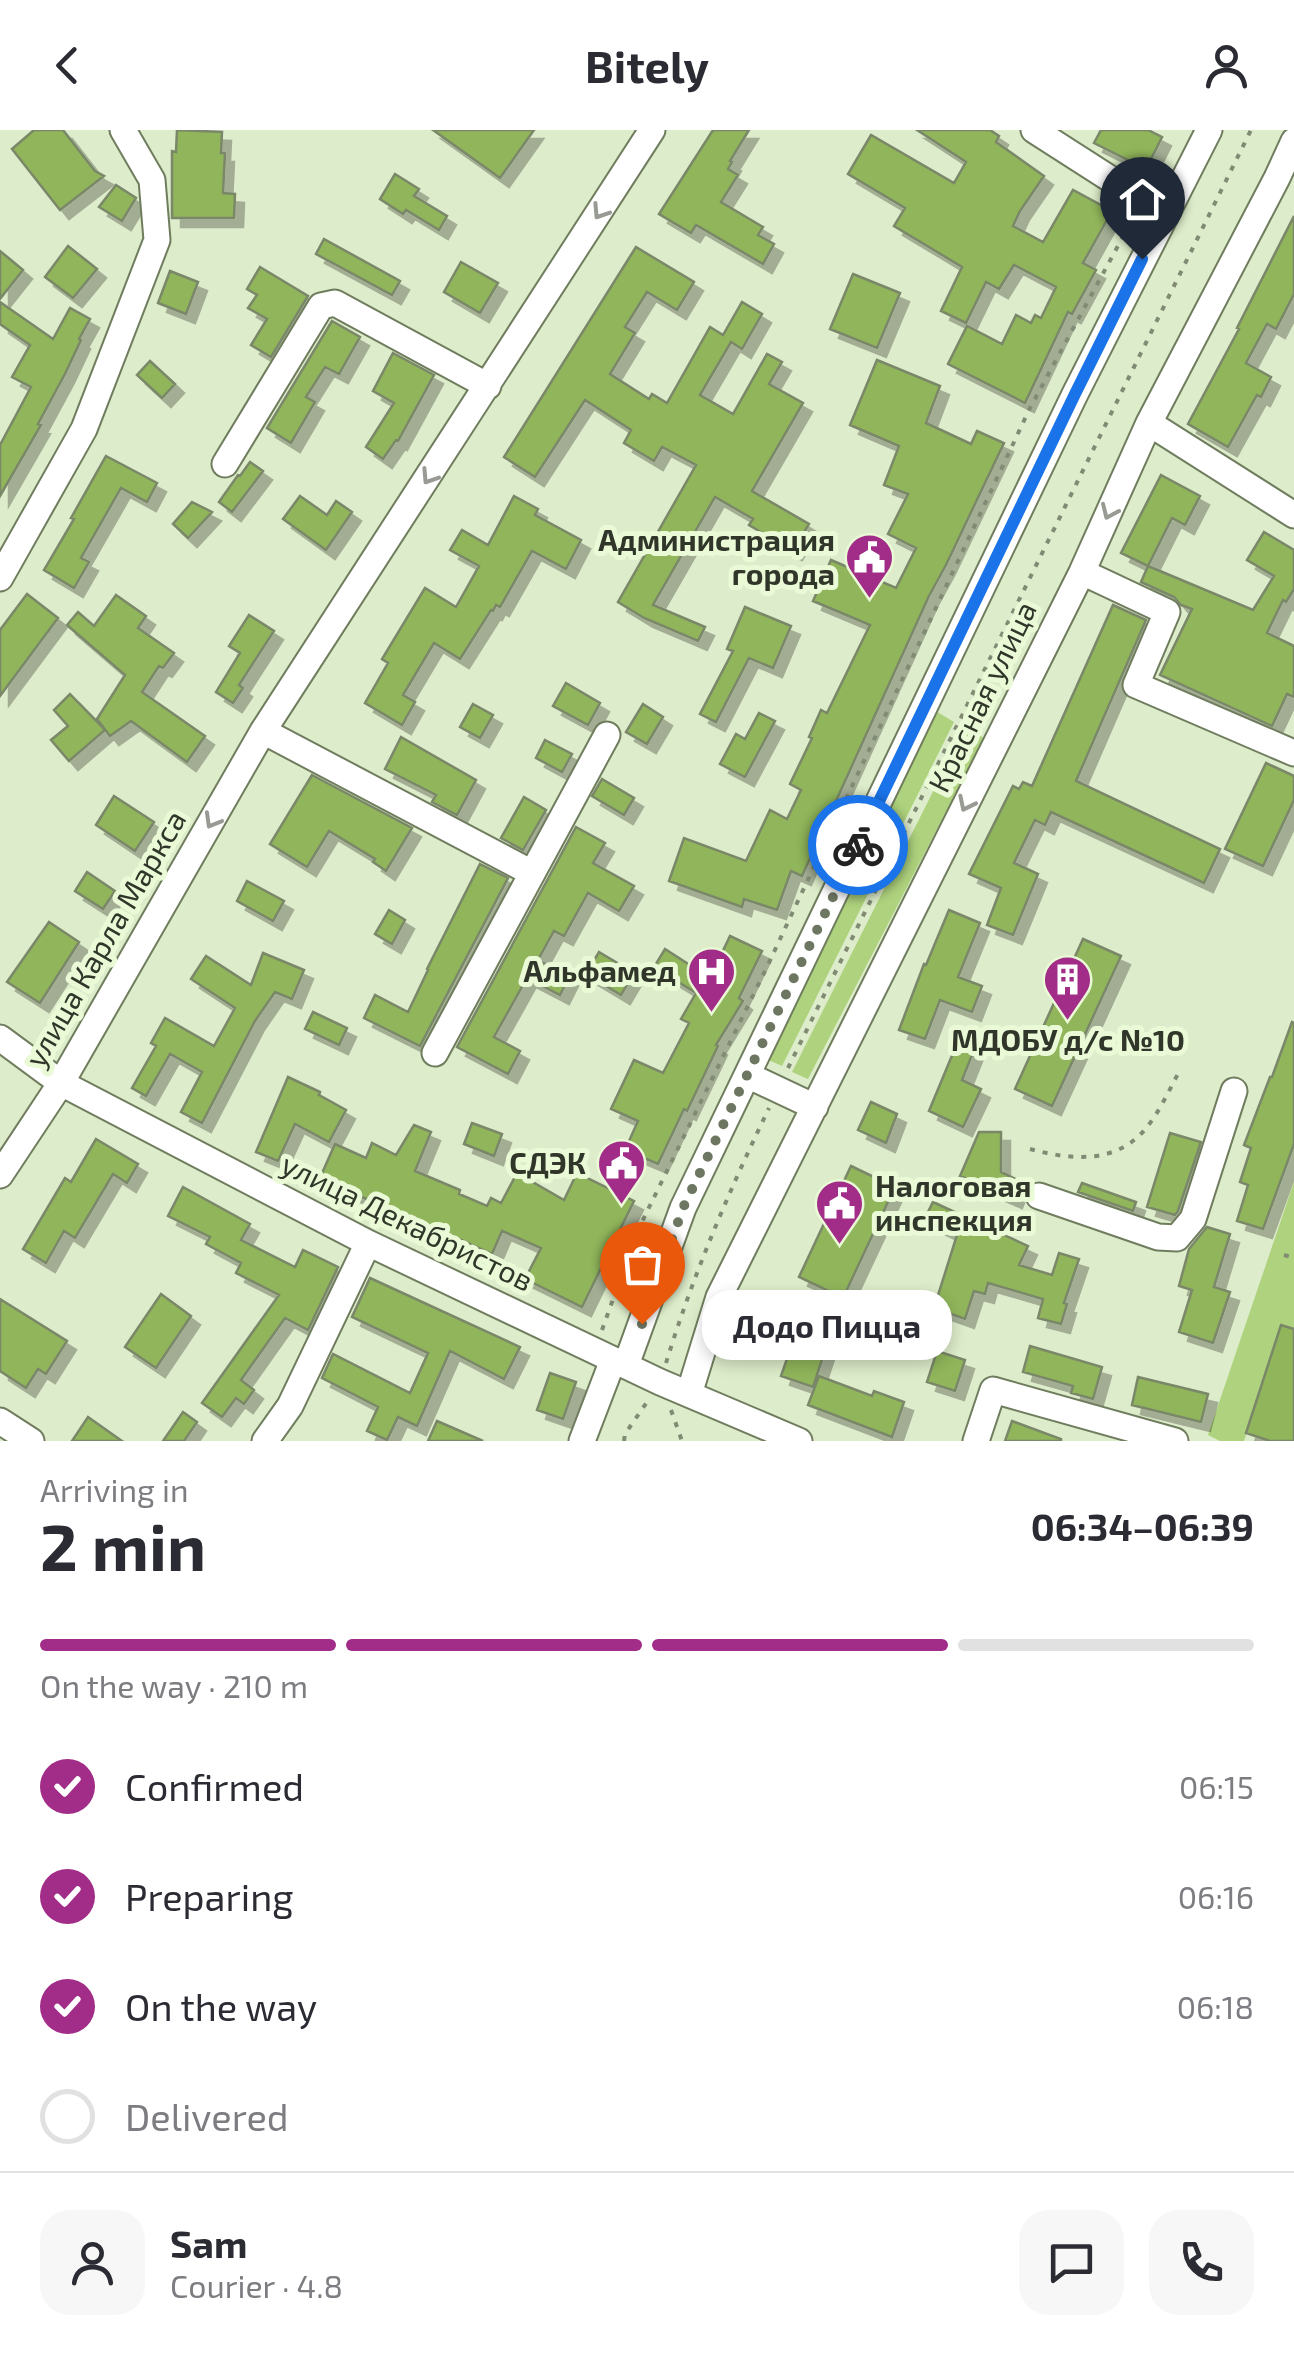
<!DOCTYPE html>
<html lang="en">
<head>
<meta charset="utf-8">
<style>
  body { margin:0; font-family:"Exo 2",sans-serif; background:#f7f7f7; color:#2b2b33; height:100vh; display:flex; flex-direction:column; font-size:38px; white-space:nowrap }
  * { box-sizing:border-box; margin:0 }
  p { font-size:32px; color:#7c7c81 }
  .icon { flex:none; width:55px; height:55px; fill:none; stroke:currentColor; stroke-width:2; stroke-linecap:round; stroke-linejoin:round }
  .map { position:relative; height:1311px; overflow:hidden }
  .side { display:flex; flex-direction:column; background:#fff; flex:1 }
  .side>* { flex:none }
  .pin { position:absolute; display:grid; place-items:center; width:85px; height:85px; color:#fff; margin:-102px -42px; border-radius:50% 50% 50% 0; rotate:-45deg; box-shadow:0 0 10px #0007 }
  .pin .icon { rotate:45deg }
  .courier { position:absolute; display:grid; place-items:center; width:100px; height:100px; margin:-50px; border:8px solid #1a73e8; border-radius:50%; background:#fff; color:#222; box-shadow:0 2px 12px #0007 }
  .bubble { position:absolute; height:70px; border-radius:30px; background:#fff; box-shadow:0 5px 15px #0003; font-size:32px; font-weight:700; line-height:70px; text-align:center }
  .overview em { font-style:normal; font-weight:700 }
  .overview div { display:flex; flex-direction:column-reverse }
  .overview { display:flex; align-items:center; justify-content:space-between; height:170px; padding:0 40px }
  h1 { font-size:65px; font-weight:700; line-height:75px }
  .bar { display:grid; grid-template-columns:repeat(4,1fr); gap:15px 10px; align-content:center; height:120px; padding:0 40px }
  .bar i { height:12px; border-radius:8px; background:#e1e1e2 }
  .bar .selected { background:#a12d88 }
  .bar p { grid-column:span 4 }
  .line { display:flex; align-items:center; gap:25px; padding:0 40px; border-top:2px solid #e1e1e2 }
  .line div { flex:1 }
  .round { display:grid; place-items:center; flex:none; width:105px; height:105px; border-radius:30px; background:#f7f7f7 }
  ol { padding:0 40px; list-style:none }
  li { display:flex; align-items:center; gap:30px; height:110px }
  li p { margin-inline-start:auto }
  li .icon { padding:10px; border-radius:50%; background:#a12d88; color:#fff; stroke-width:4 }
  li:last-child { color:#7c7c81 }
  li i { width:55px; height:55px; border:5px solid #e1e1e2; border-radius:50% }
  header { display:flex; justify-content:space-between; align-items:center; height:130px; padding:0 40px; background:#fff; font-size:45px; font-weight:700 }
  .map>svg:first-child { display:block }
  .green { fill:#aed27d }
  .building { fill:#90b55a; stroke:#7a8869; stroke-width:2.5; filter:url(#shadow) }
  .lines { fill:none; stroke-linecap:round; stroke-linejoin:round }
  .minor-casing { stroke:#6f7d5e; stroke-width:29 }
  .path { stroke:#818b74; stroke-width:4; stroke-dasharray:5 8; stroke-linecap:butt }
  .minor { stroke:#fff; stroke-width:25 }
  .oneway { stroke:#989a94 }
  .done { stroke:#6d7661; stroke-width:10; stroke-dasharray:0 18 }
  .route { stroke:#1a73e8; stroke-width:12 }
  .labels { text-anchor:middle; stroke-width:10; stroke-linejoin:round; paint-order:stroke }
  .poi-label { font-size:30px; font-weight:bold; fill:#303629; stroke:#eafad7; text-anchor:end }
  .street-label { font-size:30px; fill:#303629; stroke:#eafad7 }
</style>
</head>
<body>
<header><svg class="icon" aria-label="back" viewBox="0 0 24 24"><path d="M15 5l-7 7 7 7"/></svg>Bitely<svg class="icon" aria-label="person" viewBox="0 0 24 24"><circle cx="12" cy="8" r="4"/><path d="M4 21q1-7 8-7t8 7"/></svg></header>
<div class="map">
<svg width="1294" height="1311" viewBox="0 0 1294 1311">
  <defs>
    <filter id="shadow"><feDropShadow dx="9" dy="9" stdDeviation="0" flood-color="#0004"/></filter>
  </defs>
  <rect width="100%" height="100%" fill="#ddecca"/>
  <path class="green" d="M934 580 954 592 782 936 764 928Z
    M965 598 984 608 808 949 792 942Z
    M1294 1052V1199L1281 1196 1244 1311H1220L1208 1305Z"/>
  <path class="building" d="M34 0H63L95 41 104 46 60 80 12 19Z
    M177 0 222 2 221 23H225L223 63 235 64 234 88H172V21L176 22Z
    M433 0H534L500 48Z
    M713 0H749L730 31 732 32 728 39 738 45 721 72 763 97 758 105 774 114 763 134 696 95 691 103 659 84Z
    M917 0H990L999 6 996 12 1044 46 1020 81 1013 96 1043 112 1073 60 1112 81 1083 133 1096 140 1072 184 1068 182 1025 273 948 234 967 196 1002 214 1016 185 1031 193 1035 185 1041 188 1056 157 1014 135 999 159 986 152 966 193 941 181 962 137 894 96 905 78 848 44 871 5 954 53 966 32Z
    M1101 0H1148L1162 7 1146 39 1094 13Z
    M395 44 419 59 414 66 447 86 439 100 406 80 403 84 380 69Z
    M116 55 136 68 122 91 99 77Z
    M1294 86V164L1276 199 1267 194 1246 233 1271 247 1261 267 1257 265 1228 317 1188 294 1239 199 1237 198Z
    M324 109 400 151 392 165 316 124Z
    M68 116 97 139 73 168 45 147Z
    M636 117 694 152 677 180 647 162 625 197 635 203 610 244 649 269 652 264 667 273 710 197 723 205 742 172 762 184 742 219 731 212 700 265 733 284 767 224 782 232 769 254 803 273 752 361 809 394 793 421 749 395 753 389 715 367 653 475 705 497 698 511 644 488 618 472 696 335 662 317 654 331 624 313 631 300 585 270 535 347 504 327Z
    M0 121 23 140 0 169Z
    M461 132 498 153 480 183 444 162Z
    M260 137 308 166 271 227 251 215 267 189 248 178 257 165 247 159Z
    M170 141 198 152 186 184 158 173Z
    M853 144 900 163 877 218 830 199Z
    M0 172 53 209 70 178 90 189 79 209 81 210 65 244 38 294 41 295 0 366V315L31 257 12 247 30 215 0 194Z
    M332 191 360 207 339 244 325 237 306 267 315 272 291 313 267 298Z
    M393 223 434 245 398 311 396 310 383 329 366 317 394 273 373 261Z
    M877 230 940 256 926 293 971 314 977 301 1004 313 946 435 929 466 802 746 791 741 777 780 744 769 742 777 669 751 684 708 746 731 770 680 787 689 801 660 790 654 812 608 809 607 821 580 827 583 870 495 813 471 831 430 896 458 916 418 888 404 908 364 884 355 899 316 850 295Z
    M150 231 175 254 162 268 137 245Z
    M106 326 157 353 147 372 121 358 81 428 89 432 74 458 44 440 74 389 71 388Z
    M250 332 263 341 232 382 219 372 238 345 240 346Z
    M1161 345 1200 366 1185 395 1172 388 1148 436 1121 423Z
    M300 366 327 385 336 371 352 382 326 420 283 389Z
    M514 366 538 379 535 385 581 410 566 439 532 421 500 477 496 475 493 481 491 480 460 529 434 513 403 565 415 572 402 595 365 573 388 533 382 529 425 458 456 477 479 436 450 420 462 400 488 415Z
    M192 372 212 382 188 408 173 394Z
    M1264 402 1294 420V459L1286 472 1283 470 1267 503 1294 516V567L1287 564 1272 596 1160 545 1192 479 1181 475 1174 467 1141 452 1148 436 1253 480 1274 446 1247 430Z
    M27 464 58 488 0 566V500Z
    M116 465 146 486 138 498 174 523 163 538 159 536 142 562 205 606 187 632 131 591 110 606 97 589 125 545 67 495 78 482 94 496Z
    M1113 475 1146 490 1076 651 1220 719 1204 753 1051 682 1045 695 1035 690 1014 733 1038 744 1013 805 987 795 1001 758 969 744 1013 656 1019 659 1023 652 1032 656Z
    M745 477 791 496 773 538 749 528 716 592 700 584 733 521 727 519Z
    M249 485 274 501 239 555 243 558 233 573 216 562 240 523 229 516Z
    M566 553 600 573 588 595 553 576Z
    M70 564 105 600 69 631 51 610 68 596 54 580Z
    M473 574 493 585 480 608 460 597Z
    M643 574 663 587 647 614 626 602Z
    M759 583 775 591 745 647 720 634 736 604 745 609Z
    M401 607 476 650 457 685 432 672 436 665 385 639Z
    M545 610 572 624 562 642 536 628Z
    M1266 633 1294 646V670L1263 736 1225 719Z
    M312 645 412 698 386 741 373 732 375 729 329 701 307 737 270 714Z
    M602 649 634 668 624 685 592 666Z
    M114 666 154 692 135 721 96 695Z
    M524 667 546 680 523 720 501 708Z
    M576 697 605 713 593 733 634 756 619 781 588 763 564 806 554 801 538 830 569 847 560 865 527 848 494 907 520 921 508 944 457 917Z
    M480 734 508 748 420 916 364 888 375 865 408 882 428 840 427 839Z
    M87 742 115 761 103 779 75 761Z
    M247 751 284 771 273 791 237 771Z
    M389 780 405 790 392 814 375 804Z
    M949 780 980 793 958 847 982 856 972 882 940 870 925 909 899 900 924 834 926 835Z
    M49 792 79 812 40 873 7 852Z
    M730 806 762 821 739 868 743 871 716 915 718 916 687 981 684 979 658 1034 625 1020 638 991 611 979 634 930 663 943 689 893 681 889 696 863 654 837 665 819 710 848Z
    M1083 809 1121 826 1052 976 1015 959Z
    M599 822 634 843 621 865 586 844Z
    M263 823 304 840 292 869 275 862 255 891 202 993 181 982 202 942 170 924 146 966 132 958 156 916 151 913 165 888 214 916 235 878 191 849 206 826 251 855Z
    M313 882 347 898 339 915 305 899Z
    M1292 892 1294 893V1014L1263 1099 1237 1091 1248 1055 1240 1052 1251 1018 1244 1015 1270 947H1272Z
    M963 899 980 905 962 950 981 959 963 997 929 981Z
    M288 947 320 962 319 965 346 980 329 1012 295 994 278 1031 256 1022Z
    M871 972 897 984 886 1013 858 1000Z
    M472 993 502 1004 494 1026 464 1014Z
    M414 995 431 1002 415 1041 460 1060 459 1064 487 1076 491 1068 501 1073 517 1043 564 1070 577 1043 634 1071 582 1177 525 1149 541 1118 502 1101 492 1124 399 1082 319 1050 335 1014 366 1028 372 1013 396 1025Z
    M979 1002H1001V1042L1020 1051 1013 1069 960 1046Z
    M1170 1003 1201 1012 1178 1081 1175 1085 1147 1077Z
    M96 1009 138 1034 127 1053 113 1044 75 1108 64 1101 46 1133 23 1119 65 1048 71 1052Z
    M851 1036 895 1057 843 1168 799 1147Z
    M1082 1053 1136 1072 1133 1081 1078 1062Z
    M183 1057 250 1094 241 1110 295 1137 303 1120 338 1137 308 1200 285 1188 241 1250 254 1260 244 1274 236 1268 222 1287 202 1273 279 1165 236 1143 241 1133 206 1114 210 1107 168 1086Z
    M933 1072 1028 1116 1019 1135 1052 1145 1059 1123 1079 1129 1064 1173 1067 1174 1061 1194 1038 1188 1043 1169 988 1153 985 1164 974 1161 965 1189 934 1178 957 1105 924 1090Z
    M1207 1097 1230 1104 1214 1157 1230 1162 1213 1213 1179 1202 1192 1160 1179 1156 1189 1119Z
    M370 1148 520 1217 504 1249 450 1221 417 1296 398 1287 387 1310 367 1301 378 1277 322 1248 333 1224 410 1263 428 1223 352 1187Z
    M161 1164 191 1186 156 1238 125 1217Z
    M0 1169 67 1211 46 1244 38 1239 26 1258 0 1241Z
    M801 1188 832 1199 813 1257 781 1246Z
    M1281 1195 1294 1199V1311H1270L1246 1303Z
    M1030 1216 1102 1237 1093 1269 1071 1263 1073 1256 1023 1242Z
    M937 1221 965 1230 955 1261 927 1252Z
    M550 1243 576 1252 563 1289 537 1280Z
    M819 1246 872 1266 874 1261 904 1272 892 1307 808 1275Z
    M1138 1247 1208 1264 1201 1292 1132 1275Z
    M183 1282 197 1292 184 1311H163Z
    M88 1287 122 1311H72Z
    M437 1291 483 1311H428Z
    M1012 1291 1061 1309V1311H1005Z"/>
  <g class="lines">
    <defs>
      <path id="minor" d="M1034 0 1165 84
        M1149 293 1294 385
        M225 334 321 176 335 173 488 256
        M1082 442 1167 482 1136 555 1294 623
        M0 448 84 299 157 110 152 50 123 0
        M263 601 532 743
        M0 908 61 953 368 1113 660 1252 799 1311
        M435 923 607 605
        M747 945 815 977
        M0 1045 61 953 263 601 652 0
        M1039 1066 1158 1107 1177 1108 1193 1089 1234 961
        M626 1235 683 1078 1075 264 1209 0
        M689 1264 719 1167 1082 442 1149 293 1277 48 1294 11
        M0 1291 31 1311
        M265 1311 290 1276 368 1113
        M582 1311 613 1230
        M976 1311 993 1260 1175 1311"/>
    </defs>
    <use href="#minor" class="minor-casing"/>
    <path class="path" d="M788 938 1251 0
      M1030 1019C1071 1030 1117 1035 1147 997 1160 981 1169 960 1179 942
      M1284 1125 1294 1128
      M602 1200 637 1102 765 841 1030 278 1132 90
      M666 1233C693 1145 729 1061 769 978
      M671 1280 682 1311
      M624 1311 625 1304 647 1272"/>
    <use href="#minor" class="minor"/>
  </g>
  <defs><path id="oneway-chevron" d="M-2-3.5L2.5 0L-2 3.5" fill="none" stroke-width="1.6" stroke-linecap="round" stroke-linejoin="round" transform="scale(2.5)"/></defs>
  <g class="oneway">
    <use href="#oneway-chevron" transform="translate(600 82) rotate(123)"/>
    <use href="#oneway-chevron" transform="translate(429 347) rotate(123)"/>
    <use href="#oneway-chevron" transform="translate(1109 382) rotate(114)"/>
    <use href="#oneway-chevron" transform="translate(966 674) rotate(116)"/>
    <use href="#oneway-chevron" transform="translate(212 691) rotate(120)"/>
  </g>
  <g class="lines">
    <path class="done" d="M642 1194 683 1078 858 715"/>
    <path class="route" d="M858 715 1075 264 1142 129"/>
  </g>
  <defs>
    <symbol id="civic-pin" viewBox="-11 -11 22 30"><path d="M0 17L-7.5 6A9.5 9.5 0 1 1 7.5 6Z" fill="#a12d88" stroke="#eafad7"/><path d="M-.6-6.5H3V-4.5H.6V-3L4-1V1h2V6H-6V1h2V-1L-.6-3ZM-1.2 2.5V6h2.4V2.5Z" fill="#fff"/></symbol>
    <symbol id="hospital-pin" viewBox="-11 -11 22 30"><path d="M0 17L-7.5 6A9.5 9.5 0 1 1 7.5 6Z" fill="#a12d88" stroke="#eafad7"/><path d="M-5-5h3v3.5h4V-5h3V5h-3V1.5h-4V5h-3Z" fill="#fff"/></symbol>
    <symbol id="building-pin" viewBox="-11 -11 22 30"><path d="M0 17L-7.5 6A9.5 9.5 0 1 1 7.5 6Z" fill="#a12d88" stroke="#eafad7"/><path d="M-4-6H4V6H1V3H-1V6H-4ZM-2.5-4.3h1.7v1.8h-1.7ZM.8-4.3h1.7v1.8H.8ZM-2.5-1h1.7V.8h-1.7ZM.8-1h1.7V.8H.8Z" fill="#fff"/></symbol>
  </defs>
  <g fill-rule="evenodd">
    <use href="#civic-pin" x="842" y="400" width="55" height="75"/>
    <use href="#hospital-pin" x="684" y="814" width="55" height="75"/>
    <use href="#building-pin" x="1040" y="822" width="55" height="75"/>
    <use href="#civic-pin" x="594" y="1006" width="55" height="75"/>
    <use href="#civic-pin" x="812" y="1046" width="55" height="75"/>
  </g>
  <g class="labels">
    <g class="poi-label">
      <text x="835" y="421">Администрация<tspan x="835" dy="34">города</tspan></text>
      <text x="676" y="852">Альфамед</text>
      <text x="1068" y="921" text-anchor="middle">МДОБУ д/с №10</text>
      <text x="586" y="1044">СДЭК</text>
      <text x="875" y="1067" text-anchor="start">Налоговая<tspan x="875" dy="34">инспекция</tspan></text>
    </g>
    <g class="street-label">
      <text transform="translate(983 567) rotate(-64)" y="10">Красная улица</text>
      <text transform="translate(106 809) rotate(-60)" y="10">улица Карла Маркса</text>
      <text transform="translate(407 1093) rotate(26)" y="10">улица Декабристов</text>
    </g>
  </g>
</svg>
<div class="pin" style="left:642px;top:1194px;background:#ea580c"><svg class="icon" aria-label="bag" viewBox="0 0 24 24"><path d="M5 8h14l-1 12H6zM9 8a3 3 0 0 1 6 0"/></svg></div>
<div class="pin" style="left:1142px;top:129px;background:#1f2937"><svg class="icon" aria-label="home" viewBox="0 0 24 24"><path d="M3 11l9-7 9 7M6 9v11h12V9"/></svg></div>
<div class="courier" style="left:858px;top:715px"><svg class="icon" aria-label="bike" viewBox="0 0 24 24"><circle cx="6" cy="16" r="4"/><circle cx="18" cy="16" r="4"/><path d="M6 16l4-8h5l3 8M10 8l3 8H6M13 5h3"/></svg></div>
<div class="bubble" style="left:702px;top:1160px;width:250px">Додо Пицца</div>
</div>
<section class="side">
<div class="overview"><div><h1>2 min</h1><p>Arriving in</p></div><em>06:34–06:39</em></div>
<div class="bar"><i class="selected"></i><i class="selected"></i><i class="selected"></i><i></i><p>On the way · 210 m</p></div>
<ol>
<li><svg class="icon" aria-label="check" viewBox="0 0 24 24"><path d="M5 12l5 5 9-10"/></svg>Confirmed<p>06:15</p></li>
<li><svg class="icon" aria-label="check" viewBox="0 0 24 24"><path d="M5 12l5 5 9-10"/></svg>Preparing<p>06:16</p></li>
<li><svg class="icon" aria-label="check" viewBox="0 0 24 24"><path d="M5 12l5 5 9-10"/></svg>On the way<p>06:18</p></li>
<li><i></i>Delivered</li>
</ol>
<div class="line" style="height:180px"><a class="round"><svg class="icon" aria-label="person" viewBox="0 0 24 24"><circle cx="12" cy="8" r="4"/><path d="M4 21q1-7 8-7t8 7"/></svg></a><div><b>Sam</b><p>Courier · 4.8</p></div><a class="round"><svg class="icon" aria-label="chat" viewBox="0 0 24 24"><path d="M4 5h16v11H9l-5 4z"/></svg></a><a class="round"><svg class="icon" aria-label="phone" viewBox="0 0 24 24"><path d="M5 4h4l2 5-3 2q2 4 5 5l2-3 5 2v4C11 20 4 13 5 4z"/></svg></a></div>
</section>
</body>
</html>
